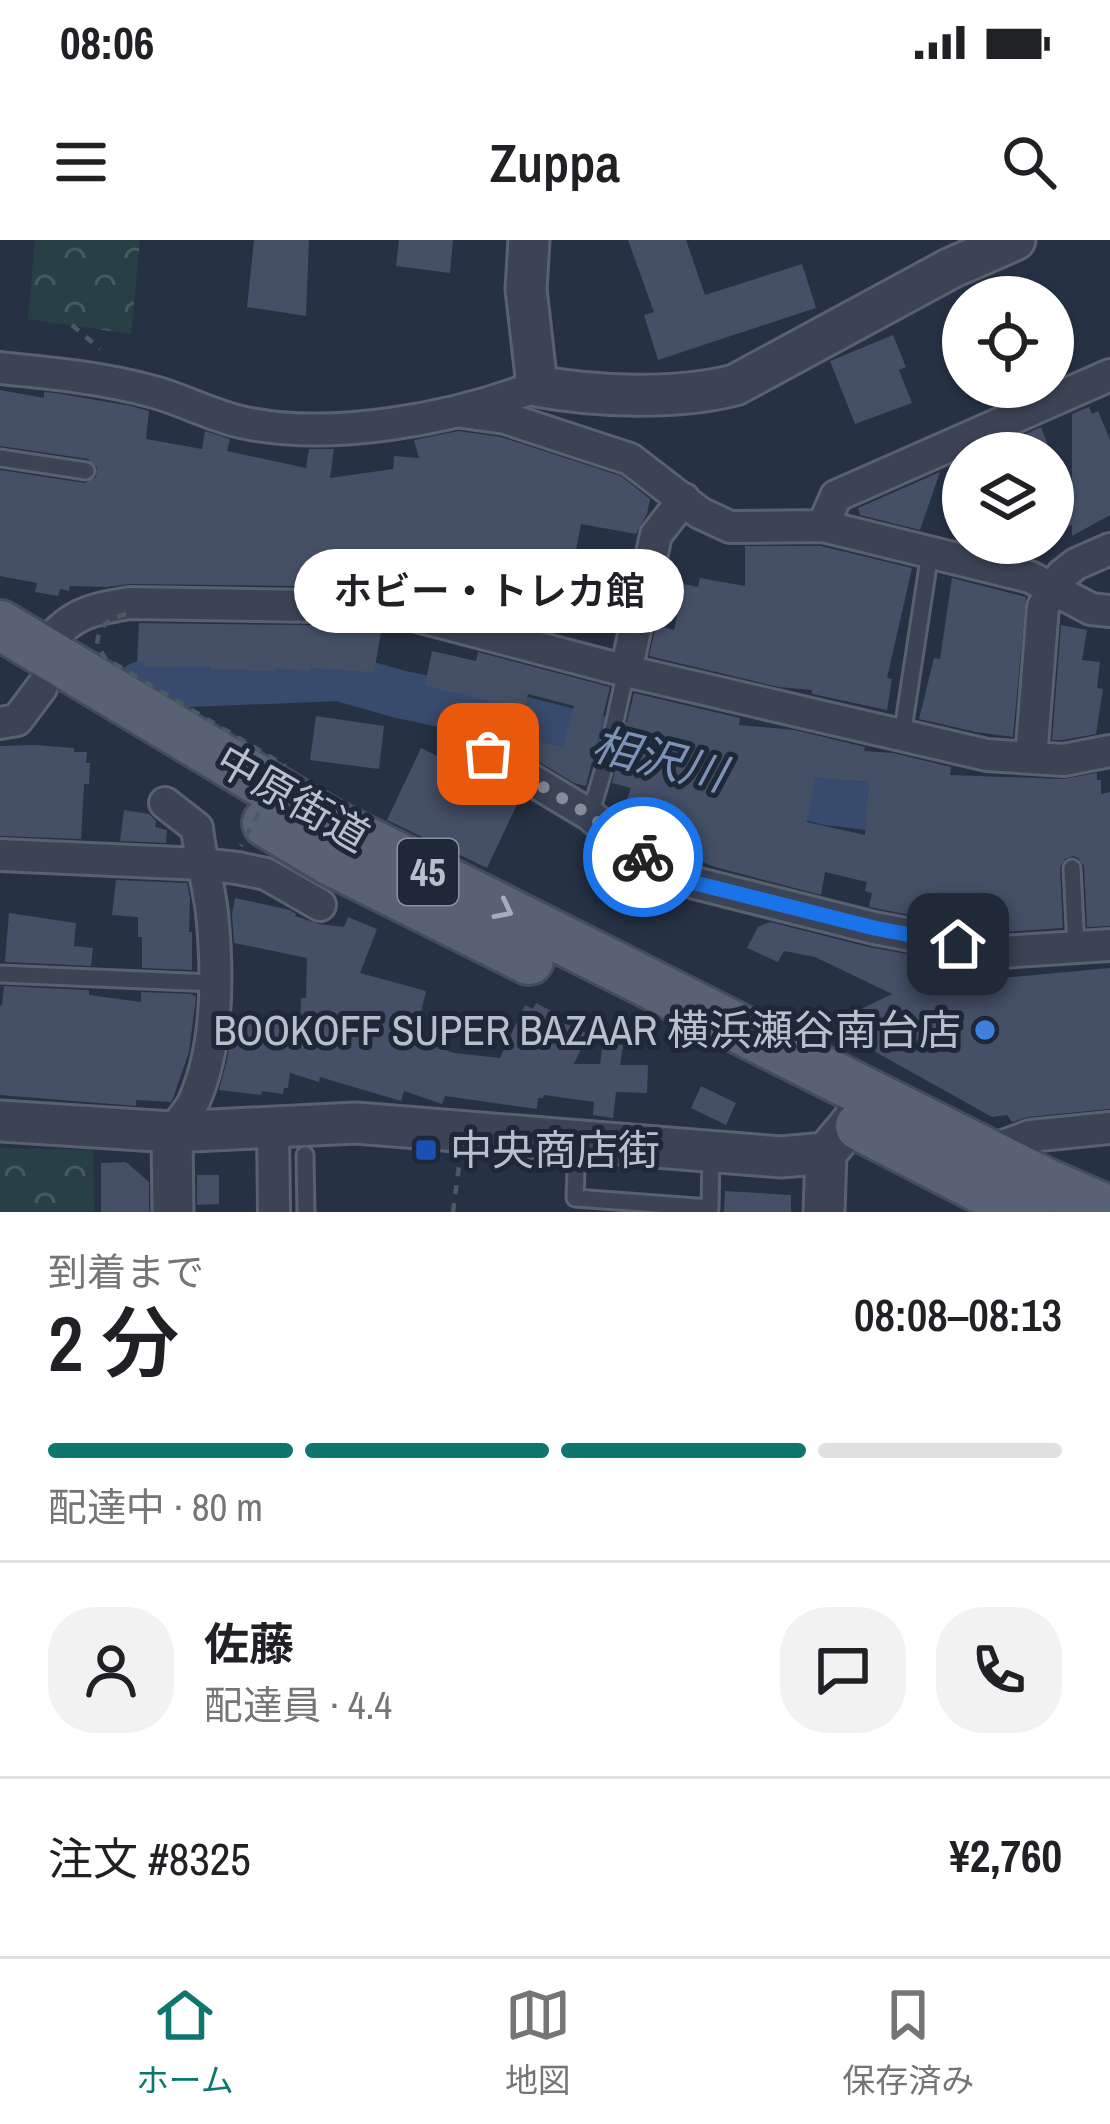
<!DOCTYPE html>
<html lang="ja">
<head>
<meta charset="utf-8">
<style>
  body { margin:0; font-family:"Archivo Narrow","Noto Sans JP",sans-serif; background:#f2f2f2; color:#202124; height:100vh; display:flex; flex-direction:column; font-size:45px; white-space:nowrap }
  * { box-sizing:border-box; margin:0 }
  p { font-size:39px; color:#757577 }
  .icon { flex:none; width:66px; height:66px; fill:none; stroke:currentColor; stroke-width:2; stroke-linecap:round; stroke-linejoin:round }
  .map { position:relative; height:972px; overflow:hidden }
  .sheet { display:flex; flex-direction:column; background:#fff; flex:1 }
  .sheet>* { flex:none }
  .buttons { position:absolute; left:942px; top:36px; display:grid; gap:24px }
  .buttons a { display:grid; place-items:center; width:132px; height:132px; border-radius:50%; background:#fff; box-shadow:0 3px 9px #0004; font-size:60px }
  .pin { position:absolute; display:grid; place-items:center; width:102px; height:102px; color:#fff; margin:-51px; border-radius:24px; box-shadow:0 6px 18px #0006 }
  .courier { position:absolute; display:grid; place-items:center; width:120px; height:120px; margin:-60px; border:9px solid #1a73e8; border-radius:50%; background:#fff; color:#222; box-shadow:0 3px 15px #0007 }
  .bubble { position:absolute; height:84px; border-radius:42px; background:#fff; box-shadow:0 3px 9px #0004; font-size:39px; font-weight:600; line-height:84px; text-align:center }
  .headline em { font-style:normal; font-weight:600 }
  .headline div { display:flex; flex-direction:column-reverse }
  .headline { display:flex; align-items:center; justify-content:space-between; height:204px; padding:0 48px }
  h1 { font-size:78px; font-weight:600; line-height:90px }
  .bar { display:grid; grid-template-columns:repeat(4,1fr); gap:18px 12px; align-content:center; height:144px; padding:0 48px }
  .bar i { height:15px; border-radius:9px; background:#e0e0e0 }
  .bar .active { background:#0f766e }
  .bar p { grid-column:span 4 }
  .line { display:flex; align-items:center; gap:30px; padding:0 48px; border-top:3px solid #e0e0e0 }
  .line div { flex:1 }
  .round { display:grid; place-items:center; flex:none; width:126px; height:126px; border-radius:48px; background:#f2f2f2 }
  .status { display:flex; justify-content:space-between; align-items:center; height:84px; padding:0 60px; background:#fff; direction:ltr }
  .status svg { height:33px; fill:currentColor }
  header { display:flex; justify-content:space-between; align-items:center; height:156px; padding:0 48px; background:#fff; font-size:54px; font-weight:600 }
  .tab-bar { display:flex; justify-content:space-around; align-items:center; height:168px; border-top:3px solid #e0e0e0; background:#fff; font-size:33px; color:#757577 }
  .tab-bar a { display:grid; justify-items:center; gap:6px }
  .tab-bar .active { color:#0f766e }
  .map>svg:first-child { display:block }
  .park { fill:url(#park-crowns) }
  .lines { fill:none; stroke-linecap:round; stroke-linejoin:round }
  .river { stroke:#394b6c; stroke-width:48 }
  .building { fill:#455067; fill-rule:evenodd }
  .service-casing { stroke:#596171; stroke-width:21 }
  .minor-casing { stroke:#596171; stroke-width:36 }
  .tertiary-casing { stroke:#596171; stroke-width:45 }
  .primary-casing { stroke:#444c5d; stroke-width:54 }
  .path { stroke:#475d61; stroke-width:4.5; stroke-dasharray:9 9; stroke-linecap:butt }
  .service { stroke:#3b4354; stroke-width:15 }
  .minor { stroke:#3b4354; stroke-width:30 }
  .tertiary { stroke:#3b4354; stroke-width:39 }
  .primary { stroke:#596274; stroke-width:48 }
  .path-bridge { stroke:#475d61; stroke-width:4.5; stroke-dasharray:9 9; stroke-linecap:butt }
  .oneway { stroke:#a5acbb }
  .done { stroke:#858d9d; stroke-width:12; stroke-dasharray:0 21.6 }
  .route { stroke:#1a73e8; stroke-width:15 }
  .shop-dot { fill:#3f7fe0; stroke:#1f2839; stroke-width:4.5 }
  .transit-dot { fill:#1a4fb4; stroke:#1f2839; stroke-width:4.5 }
  .labels { text-anchor:middle; stroke-width:10; stroke-linejoin:round; paint-order:stroke }
  .shield { fill:#1f2839; stroke:#8a92a1; stroke-width:3 }
  .shield-label { font-size:39px; font-weight:bold; fill:#b8bfcd }
  .street-label { font-size:42px; fill:#b8bfcd; stroke:#1f2839 }
  .poi-label { font-size:42px; fill:#b8bfcd; stroke:#1f2839; text-anchor:end }
  .water-label { font-size:45px; font-style:italic; fill:#7e92b5; stroke:#1f2839 }
</style>
</head>
<body>
<div class="status"><b>08:06</b><svg viewBox="0 0 49 12"><path d="M0 12V9h3v3zM5 12V6h3v6zM10 12V3h3v9zM15 12V0h3v12zM26 1h20v11H26zM47 4h2v5h-2z"/></svg></div>
<header><svg class="icon" aria-label="menu" viewBox="0 0 24 24"><path d="M4 6h16M4 12h16M4 18h16"/></svg>Zuppa<svg class="icon" aria-label="search" viewBox="0 0 24 24"><circle cx="10" cy="10" r="6"/><path d="M15 15l6 6"/></svg></header>
<div class="map">
<svg width="1110" height="972" viewBox="0 0 1110 972">
  <defs>
    <pattern id="park-crowns" width="20" height="18" patternUnits="userSpaceOnUse" patternTransform="scale(3)"><rect width="20" height="18" fill="#284045"/><path d="M2 6a3 3 0 1 1 6 0M12 15a3 3 0 1 1 6 0" fill="none" stroke="#455a5f"/></pattern>
  </defs>
  <rect width="100%" height="100%" fill="#263144"/>
  <path class="park" d="M35 0H140L131 94 28 79Z
    M0 908 93 910 94 972H0Z"/>
  <g class="lines">
    <path class="river" d="M141 445 339 437 399 454 525 481 725 532 826 561 932 574"/>
  </g>
  <path class="building" d="M254 0H309L306 76 247 67Z
    M399 0H453L450 33 396 26Z
    M628 0H686L705 55 802 24 816 68 658 120 644 75 654 72Z
    M893 95 906 127 899 130 912 163 855 184 830 121Z
    M0 150 44 158V152L56 153 131 166 149 171 146 199 202 209 205 191 230 199 227 211 306 228 309 209H334L330 238 393 229 394 216 419 218 414 200 458 191 501 197 621 236 650 259 647 274 636 294 581 284 571 337 625 347 614 393 488 372 431 354 430 357 383 347 130 344 107 347 70 346 69 351 60 349 58 356 35 352 37 343 0 336V230L85 243 96 237 97 228 88 219 0 206Z
    M1089 167 1092 174 1098 171 1110 200V275L1072 296V285L1053 295V221L1072 265V174Z
    M1041 187 1051 213H982Z
    M940 232 920 290 860 275 858 268Z
    M974 303H1030L1013 313Z
    M745 306H821L912 328 887 438 892 439 887 470 812 454V450L779 447 649 416 656 385 674 390 684 344 698 347 700 338 745 346Z
    M952 338 1026 357 1013 497 976 492 919 479 934 418 940 419Z
    M139 383 380 386 382 387 374 432 310 428V431L275 428V431L210 429V426L143 427 144 422H137Z
    M1061 385 1087 390 1082 420 1100 422 1097 448 1103 449 1096 494 1063 500H1052Z
    M432 411 476 421 478 412 610 447 586 546 574 543 494 495 502 465 425 445ZM528 454 574 466 563 507 516 496Z
    M634 453 740 478 739 485 795 490 865 507 864 511 893 513 951 527 950 535 1063 539 1097 533V540H1101V554L1110 552V686L1087 687 1084 626 1078 618 1073 616 1065 619 1060 627 1063 688 1004 692H998L1000 679 956 671 955 684 869 667 872 653 865 651 867 642 825 632 821 655 715 627 678 613 668 608 671 599 629 583 621 576 631 548 612 543ZM815 537 869 542 865 595 807 582Z
    M316 476 384 486 379 529 310 520Z
    M36 505 74 508V512H87L86 523H90L89 544H84L81 599 0 596V506Z
    M421 508 483 538 484 534 521 556 487 628 387 580Z
    M124 570 149 574 156 581 155 587 167 590 166 603 120 601Z
    M116 640 187 643 190 658 189 692H192V730L142 728V697H138V677L112 675Z
    M235 658 290 670 296 674 295 676 319 684 344 687 348 677 377 689 360 733 426 751 415 799 454 813 500 818 525 765 533 769 536 763 555 773 553 777 588 794 574 824H600L603 803 623 805 620 825H648L647 853 616 852 613 878 593 875 594 862 544 855 543 858H538L537 869 445 856 442 864 404 851 401 861 320 837 319 842 290 833 288 848H284L283 854 262 851 261 855 219 850 227 820 234 775 300 786 301 758H306L307 718 234 703 232 674Z
    M9 673 76 683 74 706 93 708 91 726 5 722Z
    M770 682 869 707 924 717 948 743 1110 728V869L1028 877 1012 882 1007 875 992 877 872 810 862 811 859 770 892 754 815 717 784 711 778 722 747 708 758 687Z
    M4 746 89 750V755L141 762V752L191 754 196 757 189 812 173 858 171 862 136 860V866L0 855V765L2 766Z
    M701 846 736 863 726 885 691 868Z
    M126 922 149 942V972H101V923Z
    M197 935H219V964L197 965Z
    M725 951 791 955V972H724Z"/>
  <g class="lines">
    <defs>
      <path id="service" d="M0 218 86 231
        M902 496 930 313
        M590 575 607 518 626 431
        M1072 628 1076 707
        M0 734 215 743
        M577 902 575 958 710 968 711 914
        M305 915 306 972"/>
      <path id="minor" d="M0 128C51 133 104 138 154 152 183 160 211 175 241 182 329 202 454 179 537 146
        M462 172 505 178 630 219 700 273 730 287 823 286 836 256 1110 135
        M823 286 1030 337 1091 369 1110 371
        M41 410C70 375 86 370 130 363L383 367 626 431 987 515 1064 520 1110 511
        M626 431 656 295 684 259
        M0 483 17 480 41 448
        M457 495 590 575 632 612 695 643 874 688 1001 712 1110 705
        M1031 518 1043 367 1062 335 1076 324 1110 309
        M165 563 197 588C200 617 209 645 212 673 218 733 219 805 194 861 189 872 179 882 172 892
        M0 615 201 624 237 628 266 634 320 665
        M273 888 274 972
        M987 912 1030 896 1110 888"/>
      <path id="tertiary" d="M529 0 526 49 537 146C597 157 676 160 735 145L951 28 1015 0
        M0 881 172 892 356 883 781 917 826 913 852 882 869 855
        M172 892 173 972
        M824 972 826 913"/>
      <path id="primary" d="M0 385 328 582 1046 943 1110 971
        M267 583 329 620 529 720
        M860 886 1026 972"/>
    </defs>
    <use href="#service" class="service-casing"/>
    <use href="#minor" class="minor-casing"/>
    <use href="#tertiary" class="tertiary-casing"/>
    <use href="#primary" class="primary-casing"/>
    <path class="path" d="M72 85 100 109
      M453 972 459 926"/>
    <use href="#service" class="service"/>
    <use href="#minor" class="minor"/>
    <use href="#tertiary" class="tertiary"/>
    <use href="#primary" class="primary"/>
    <path class="path-bridge" d="M126 374C108 379 99 385 97 404L105 418 284 525 241 606"/>
  </g>
  <defs><path id="oneway-chevron" d="M-2-3.5L2.5 0L-2 3.5" fill="none" stroke-width="1.6" stroke-linecap="round" stroke-linejoin="round" transform="scale(3)"/></defs>
  <use class="oneway" href="#oneway-chevron" transform="translate(504 670) rotate(27)"/>
  <g class="lines">
    <path class="done" d="M488 514 590 575 632 612 643 617"/>
    <path class="route" d="M643 617 695 643 874 688 958 704"/>
  </g>
  <circle class="shop-dot" cx="985" cy="790" r="12"/>
  <rect class="transit-dot" x="414" y="898" width="24" height="24" rx="6"/>
  <g class="labels">
    <rect class="shield" x="398" y="599" width="60" height="66" rx="9"/>
    <g class="shield-label">
      <text x="428" y="646">45</text>
    </g>
    <g class="street-label">
      <text transform="translate(293 558) rotate(30)" y="15">中原街道</text>
    </g>
    <g class="poi-label">
      <text x="961" y="805">BOOKOFF SUPER BAZAAR 横浜瀬谷南台店</text>
      <text x="450" y="925" text-anchor="start">中央商店街</text>
    </g>
    <g class="water-label">
      <text transform="translate(659 519) rotate(14)" y="16">相沢川</text>
    </g>
  </g>
</svg>
<div class="buttons">
<a><svg class="icon" aria-label="locate" viewBox="0 0 24 24"><circle cx="12" cy="12" r="6"/><path d="M12 2v4M12 18v4M2 12h4M18 12h4"/></svg></a>
<a><svg class="icon" aria-label="layers" viewBox="0 0 24 24"><path d="M12 4l9 5-9 5-9-5zM3 14l9 5 9-5"/></svg></a>
</div>
<div class="pin" style="left:488px;top:514px;background:#ea580c"><svg class="icon" aria-label="bag" viewBox="0 0 24 24"><path d="M5 8h14l-1 12H6zM9 8a3 3 0 0 1 6 0"/></svg></div>
<div class="pin" style="left:958px;top:704px;background:#1f2937"><svg class="icon" aria-label="home" viewBox="0 0 24 24"><path d="M3 11l9-7 9 7M6 9v11h12V9"/></svg></div>
<div class="courier" style="left:643px;top:617px"><svg class="icon" aria-label="bike" viewBox="0 0 24 24"><circle cx="6" cy="16" r="4"/><circle cx="18" cy="16" r="4"/><path d="M6 16l4-8h5l3 8M10 8l3 8H6M13 5h3"/></svg></div>
<div class="bubble" style="left:294px;top:309px;width:390px">ホビー・トレカ館</div>
</div>
<section class="sheet">
<div class="headline"><div><h1>2 分</h1><p>到着まで</p></div><em>08:08–08:13</em></div>
<div class="bar"><i class="active"></i><i class="active"></i><i class="active"></i><i></i><p>配達中 · 80 m</p></div>
<div class="line" style="height:216px"><a class="round"><svg class="icon" aria-label="person" viewBox="0 0 24 24"><circle cx="12" cy="8" r="4"/><path d="M4 21q1-7 8-7t8 7"/></svg></a><div><b>佐藤</b><p>配達員 · 4.4</p></div><a class="round"><svg class="icon" aria-label="chat" viewBox="0 0 24 24"><path d="M4 5h16v11H9l-5 4z"/></svg></a><a class="round"><svg class="icon" aria-label="phone" viewBox="0 0 24 24"><path d="M5 4h4l2 5-3 2q2 4 5 5l2-3 5 2v4C11 20 4 13 5 4z"/></svg></a></div>
<div class="line" style="height:156px"><div>注文 #8325</div><b>¥2,760</b></div>
</section>
<nav class="tab-bar">
<a class="active"><svg class="icon" aria-label="home" viewBox="0 0 24 24"><path d="M3 11l9-7 9 7M6 9v11h12V9"/></svg>ホーム</a>
<a><svg class="icon" aria-label="map" viewBox="0 0 24 24"><path d="M3 6l6-2 6 2 6-2v14l-6 2-6-2-6 2zM9 4v14M15 6v14"/></svg>地図</a>
<a><svg class="icon" aria-label="saved" viewBox="0 0 24 24"><path d="M7 4h10v16l-5-4-5 4z"/></svg>保存済み</a>
</nav>
</body>
</html>
